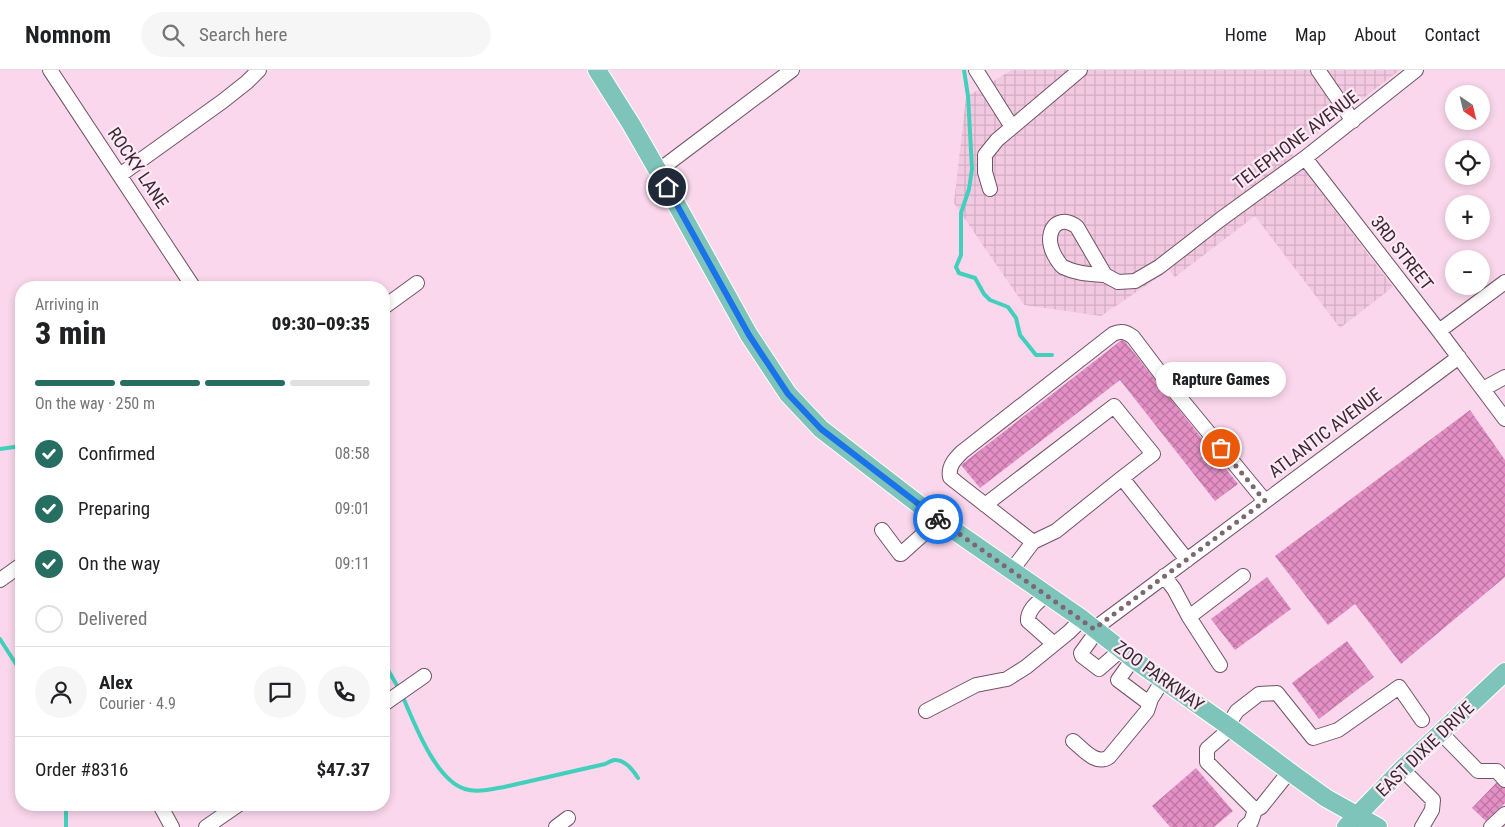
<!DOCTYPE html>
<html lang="en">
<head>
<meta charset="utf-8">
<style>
  body { margin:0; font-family:"Roboto Condensed",sans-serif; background:#f6f6f6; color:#202124; height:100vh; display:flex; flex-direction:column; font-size:19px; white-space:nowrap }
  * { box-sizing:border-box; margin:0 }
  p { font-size:16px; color:#757577 }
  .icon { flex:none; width:28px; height:28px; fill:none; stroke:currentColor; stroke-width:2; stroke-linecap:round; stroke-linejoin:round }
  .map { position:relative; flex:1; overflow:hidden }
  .sheet { position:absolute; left:15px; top:211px; width:375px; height:530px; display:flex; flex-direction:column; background:#fff; border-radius:20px; box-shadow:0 2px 8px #0003 }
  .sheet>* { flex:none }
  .needle { width:32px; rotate:145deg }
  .buttons { position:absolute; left:1445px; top:15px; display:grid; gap:10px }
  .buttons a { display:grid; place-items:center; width:45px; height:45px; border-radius:50%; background:#fff; box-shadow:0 2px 8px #0003; font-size:25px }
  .pin { position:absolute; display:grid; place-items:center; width:42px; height:42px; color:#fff; margin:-21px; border:2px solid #fff; border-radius:50%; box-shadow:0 1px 5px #0007 }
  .courier { position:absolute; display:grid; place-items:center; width:50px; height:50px; margin:-25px; border:4px solid #1a73e8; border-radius:50%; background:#fff; color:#222; box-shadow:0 1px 6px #0007 }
  .bubble { position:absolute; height:35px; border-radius:18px; background:#fff; box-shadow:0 2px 8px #0003; font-size:16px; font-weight:800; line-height:35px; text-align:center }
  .head em { font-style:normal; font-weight:800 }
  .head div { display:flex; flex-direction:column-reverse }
  .head { display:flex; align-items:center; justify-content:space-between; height:85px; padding:0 20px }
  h1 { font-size:32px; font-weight:800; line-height:38px }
  .bar { display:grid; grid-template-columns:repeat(4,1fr); gap:8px 5px; align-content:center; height:60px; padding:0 20px }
  .bar i { height:6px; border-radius:4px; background:#e0e0e0 }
  .bar .current { background:#266d62 }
  .bar p { grid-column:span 4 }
  .line { display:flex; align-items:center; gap:12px; padding:0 20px; border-top:1px solid #e0e0e0 }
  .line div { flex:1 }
  .round { display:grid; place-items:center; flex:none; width:52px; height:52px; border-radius:26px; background:#f6f6f6 }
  ol { padding:0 20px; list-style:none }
  li { display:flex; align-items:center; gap:15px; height:55px }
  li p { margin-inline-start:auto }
  li .icon { padding:5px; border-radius:50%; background:#266d62; color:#fff; stroke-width:4 }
  li:last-child { color:#757577 }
  li i { width:28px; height:28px; border:2px solid #e0e0e0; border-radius:50% }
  header { display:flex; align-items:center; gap:30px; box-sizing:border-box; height:70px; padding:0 25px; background:#fff; border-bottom:1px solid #e0e0e0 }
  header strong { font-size:24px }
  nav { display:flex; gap:28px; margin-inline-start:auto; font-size:18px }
  .search { width:350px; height:45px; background:#f6f6f6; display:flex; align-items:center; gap:12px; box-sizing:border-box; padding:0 18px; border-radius:28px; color:#757577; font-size:19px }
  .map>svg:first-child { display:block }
  .industrial { fill:url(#industrial-grid) }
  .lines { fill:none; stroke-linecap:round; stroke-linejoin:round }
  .stream { stroke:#42d0bc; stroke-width:4 }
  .building { fill:url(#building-cross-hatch) }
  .minor-casing { stroke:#705365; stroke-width:16 }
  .major-casing { stroke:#fff; stroke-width:20 }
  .minor { stroke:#fff; stroke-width:14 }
  .major { stroke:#7fc4ba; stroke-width:18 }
  .done { stroke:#7c6773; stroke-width:5; stroke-dasharray:0 9 }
  .route { stroke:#1a73e8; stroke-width:6 }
  .labels { text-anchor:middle; stroke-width:4.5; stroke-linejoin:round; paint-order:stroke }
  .street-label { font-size:18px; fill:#382a32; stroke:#fee9f5 }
</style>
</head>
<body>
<header>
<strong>Nomnom</strong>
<div class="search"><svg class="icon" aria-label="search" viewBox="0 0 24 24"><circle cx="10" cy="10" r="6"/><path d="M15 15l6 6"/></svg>Search here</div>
<nav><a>Home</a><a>Map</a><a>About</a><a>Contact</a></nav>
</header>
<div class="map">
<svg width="1505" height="757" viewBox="0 0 1505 757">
  <defs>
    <pattern id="industrial-grid" width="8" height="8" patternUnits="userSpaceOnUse" patternTransform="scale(1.25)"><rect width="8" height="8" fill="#f3c9e2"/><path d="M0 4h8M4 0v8" fill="none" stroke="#d1adc2"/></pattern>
    <pattern id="building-cross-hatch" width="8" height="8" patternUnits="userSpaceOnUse" patternTransform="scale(1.25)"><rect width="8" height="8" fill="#e48fc5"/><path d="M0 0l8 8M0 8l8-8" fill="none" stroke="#ba75a1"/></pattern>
  </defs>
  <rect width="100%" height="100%" fill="#fad7ec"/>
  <path class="industrial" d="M1012 0H1400L1291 83 1393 217 1340 258 1255 146 1175 207 1169 200 1101 246 1024 235 954 133 966 27Z"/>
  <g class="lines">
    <path class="stream" d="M964 0 968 26 972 99 969 119 961 143V185L956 197 959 203 975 208 984 224 990 230 1008 237 1016 248 1020 265 1036 285H1052
      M0 379 21 376
      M0 569 21 602
      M384 593 399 619
      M402 625C414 652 435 710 465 719 477 723 492 719 504 717L605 694C608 693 610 691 614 690 624 689 633 700 638 708
      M66 735V757"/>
  </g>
  <path class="building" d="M1123 269 1238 414 1215 431 1120 310 980 418 961 395Z
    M1470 340 1505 390V507L1401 594 1355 534 1328 555 1275 486Z
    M1267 507 1291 539 1235 580 1211 549Z
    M1347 571 1374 607 1319 649 1292 613Z
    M1196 698 1233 741 1214 757H1170L1152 736Z
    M1498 711 1505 718V733L1487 752 1472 738Z"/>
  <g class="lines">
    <defs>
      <path id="minor" d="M50 0 194 218
        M976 0 1012 57
        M1318 0 1353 51
        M1305 88 1439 261 1505 349
        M658 101 792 0
        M120 105 223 31 247 12 259 0
        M990 119 985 102V85L997 70 1080 0
        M1105 205C1090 204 1077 204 1063 197 1060 195 1058 191 1056 188 1053 183 1050 175 1050 169 1051 152 1064 147 1077 157L1105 205 1118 212 1135 211 1159 197 1221 149 1305 88 1416 0
        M384 237 417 213
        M1439 261 1505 212
        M1483 319 1505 307
        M985 435 1114 336 1153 384 1122 408
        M882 460 900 484H901L939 450
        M1033 472 1056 461 1122 408 1187 490
        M1012 500 1033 472 956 412 950 407C948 396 955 389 962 382L1113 264C1121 260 1126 262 1133 267L1167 312 1265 431
        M1164 506 1174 519 1189 547 1220 595
        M0 510 21 495
        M1046 525C1038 532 1027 540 1028 551L1054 574
        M1189 547 1243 506
        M1094 559 1459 287
        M1097 561 1081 583 1082 586 1099 599 1122 579
        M1133 589 1118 610 1146 631 1151 629 1163 610
        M384 634 424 606
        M926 641 976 615 1007 609 1026 597 1069 562 1082 549
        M1228 655 1237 641 1259 624 1277 623 1313 668 1338 660 1399 617 1422 650
        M1231 658 1207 679V692L1255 740
        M1441 663 1478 701H1497L1505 710
        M1073 671C1083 679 1096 696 1109 687L1147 641 1151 629
        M1402 699 1433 730 1432 740 1422 757
        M160 735 172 757
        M206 757 238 735
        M556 757 568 748
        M1245 757 1251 752 1255 740 1261 737 1289 702
        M1491 757 1505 744"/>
      <path id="major" d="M597 0 631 54 658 101 749 265 788 324 821 359 939 450 1082 549 1133 589 1231 658 1294 705 1326 728 1378 757
        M1346 757 1402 699 1505 602"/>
    </defs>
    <use href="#minor" class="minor-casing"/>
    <use href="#major" class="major-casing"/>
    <use href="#minor" class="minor"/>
    <use href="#major" class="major"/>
  </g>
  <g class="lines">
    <path class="done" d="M938 449 1094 559 1265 431 1221 378"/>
    <path class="route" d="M667 117 749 265 788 324 821 359 938 449"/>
  </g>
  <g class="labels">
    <g class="street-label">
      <text transform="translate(1296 70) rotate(-37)" y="6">TELEPHONE AVENUE</text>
      <text transform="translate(138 98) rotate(56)" y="6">ROCKY LANE</text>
      <text transform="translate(1402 183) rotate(52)" y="6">3RD STREET</text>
      <text transform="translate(1325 363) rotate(-37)" y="6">ATLANTIC AVENUE</text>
      <text transform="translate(1159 606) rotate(36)" y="6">ZOO PARKWAY</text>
      <text transform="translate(1425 679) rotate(-44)" y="6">EAST DIXIE DRIVE</text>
    </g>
  </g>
</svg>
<div class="buttons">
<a><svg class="needle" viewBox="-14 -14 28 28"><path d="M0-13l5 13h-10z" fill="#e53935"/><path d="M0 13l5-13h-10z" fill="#757577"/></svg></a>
<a><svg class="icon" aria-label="locate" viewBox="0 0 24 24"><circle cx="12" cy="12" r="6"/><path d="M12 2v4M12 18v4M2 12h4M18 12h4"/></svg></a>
<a>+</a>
<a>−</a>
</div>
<div class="pin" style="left:1221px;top:378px;background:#ea580c"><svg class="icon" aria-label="bag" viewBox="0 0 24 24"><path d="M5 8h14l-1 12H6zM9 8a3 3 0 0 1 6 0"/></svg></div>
<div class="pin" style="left:667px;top:117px;background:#1f2937"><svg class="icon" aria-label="home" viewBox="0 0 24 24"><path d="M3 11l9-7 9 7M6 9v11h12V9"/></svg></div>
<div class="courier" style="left:938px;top:449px"><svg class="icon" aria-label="bike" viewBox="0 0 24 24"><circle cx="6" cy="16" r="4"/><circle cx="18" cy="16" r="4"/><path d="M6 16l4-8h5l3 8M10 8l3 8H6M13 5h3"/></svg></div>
<div class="bubble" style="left:1156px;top:292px;width:130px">Rapture Games</div>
<section class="sheet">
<div class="head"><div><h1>3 min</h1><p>Arriving in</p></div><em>09:30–09:35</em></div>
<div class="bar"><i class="current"></i><i class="current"></i><i class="current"></i><i></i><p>On the way · 250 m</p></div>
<ol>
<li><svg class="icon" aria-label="check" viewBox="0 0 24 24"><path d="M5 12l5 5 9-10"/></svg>Confirmed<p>08:58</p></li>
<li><svg class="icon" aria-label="check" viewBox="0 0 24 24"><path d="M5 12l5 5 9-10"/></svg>Preparing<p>09:01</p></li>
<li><svg class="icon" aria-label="check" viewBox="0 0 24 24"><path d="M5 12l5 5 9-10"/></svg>On the way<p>09:11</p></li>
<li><i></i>Delivered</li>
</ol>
<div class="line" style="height:90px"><a class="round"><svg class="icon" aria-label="person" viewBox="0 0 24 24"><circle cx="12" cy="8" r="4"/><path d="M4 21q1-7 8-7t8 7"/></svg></a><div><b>Alex</b><p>Courier · 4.9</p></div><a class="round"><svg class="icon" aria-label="chat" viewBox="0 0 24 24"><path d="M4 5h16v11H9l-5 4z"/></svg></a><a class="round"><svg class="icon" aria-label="phone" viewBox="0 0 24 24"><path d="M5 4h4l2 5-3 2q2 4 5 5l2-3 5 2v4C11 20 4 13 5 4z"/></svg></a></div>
<div class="line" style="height:65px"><div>Order #8316</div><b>$47.37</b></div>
</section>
</div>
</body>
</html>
